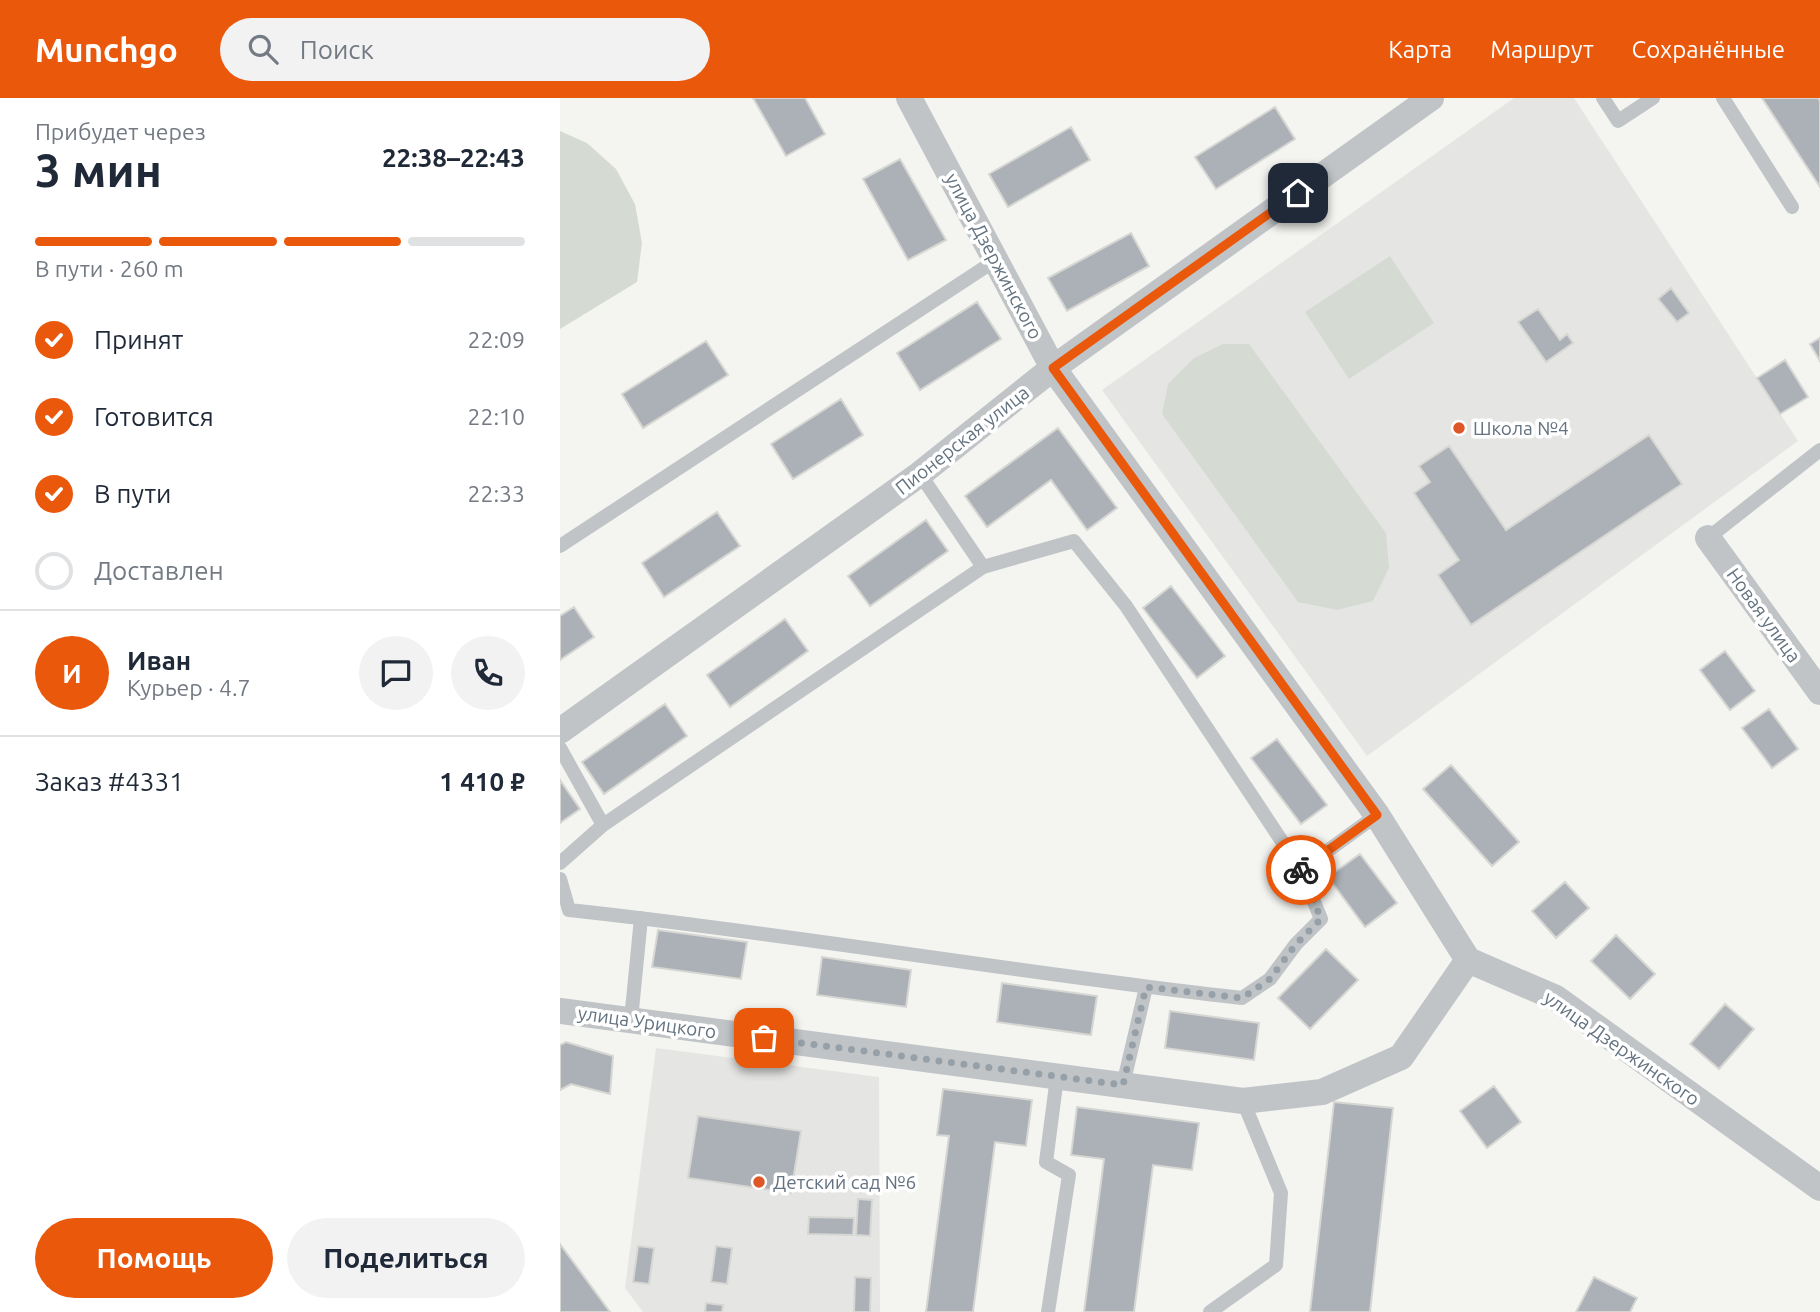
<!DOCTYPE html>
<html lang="ru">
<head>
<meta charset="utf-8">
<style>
  body { margin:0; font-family:Ubuntu,sans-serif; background:#f2f2f3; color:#1f2937; height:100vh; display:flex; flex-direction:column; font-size:26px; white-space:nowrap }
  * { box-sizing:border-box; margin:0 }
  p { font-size:23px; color:#747a83 }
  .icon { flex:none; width:38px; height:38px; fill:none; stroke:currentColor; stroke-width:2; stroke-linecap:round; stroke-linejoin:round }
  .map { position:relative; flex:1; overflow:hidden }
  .sheet { display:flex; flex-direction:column; background:#fff; width:560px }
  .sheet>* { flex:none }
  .pin { position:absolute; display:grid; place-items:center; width:60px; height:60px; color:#fff; margin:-30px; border-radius:14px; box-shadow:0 4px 10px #0006 }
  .courier { position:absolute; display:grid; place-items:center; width:70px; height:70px; margin:-35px; border:5px solid #ea580c; border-radius:50%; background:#fff; color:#222; box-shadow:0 2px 9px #0007 }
  .overview em { font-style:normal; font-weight:600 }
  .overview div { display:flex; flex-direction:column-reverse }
  .overview { display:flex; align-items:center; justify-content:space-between; height:119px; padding:0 35px }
  h1 { font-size:46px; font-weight:600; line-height:52px }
  .bar { display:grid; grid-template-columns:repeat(4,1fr); gap:10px 7px; align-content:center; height:84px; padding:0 35px }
  .bar i { height:9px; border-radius:5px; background:#e0e1e3 }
  .bar .on { background:#ea580c }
  .bar p { grid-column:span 4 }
  .line { display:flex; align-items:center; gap:18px; padding:0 35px; border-top:2px solid #e0e1e3 }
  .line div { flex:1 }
  .round { display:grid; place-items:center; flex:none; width:74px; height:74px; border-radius:37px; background:#f2f2f3 }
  ol { padding:0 35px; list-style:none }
  li { display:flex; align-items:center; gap:21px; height:77px }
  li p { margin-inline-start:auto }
  li .icon { padding:7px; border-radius:50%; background:#ea580c; color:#fff; stroke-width:4 }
  li:last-child { color:#747a83 }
  li i { width:38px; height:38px; border:4px solid #e0e1e3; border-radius:50% }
  .button { display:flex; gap:14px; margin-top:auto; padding:14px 35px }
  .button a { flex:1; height:80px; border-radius:42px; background:#ea580c; color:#fff; font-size:28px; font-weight:600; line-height:80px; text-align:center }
  .button a+a { background:#f2f2f3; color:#1f2937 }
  header { display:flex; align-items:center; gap:42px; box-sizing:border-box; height:98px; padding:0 35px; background:#ea580c; color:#fff }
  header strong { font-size:33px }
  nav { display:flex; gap:38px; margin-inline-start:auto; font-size:24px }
  .search { width:490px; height:63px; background:#f2f2f3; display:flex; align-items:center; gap:18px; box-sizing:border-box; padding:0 24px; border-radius:38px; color:#747a83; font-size:26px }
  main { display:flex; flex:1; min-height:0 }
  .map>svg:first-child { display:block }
  .built { fill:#e5e6e4 }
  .green { fill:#d5dbd2 }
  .building { fill:#abb1b6; stroke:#d6d6d3; stroke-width:2 }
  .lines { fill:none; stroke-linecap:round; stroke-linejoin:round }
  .service { stroke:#c0c4c7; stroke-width:14 }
  .minor { stroke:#c0c4c7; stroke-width:26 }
  .done { stroke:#96a0a8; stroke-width:7; stroke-dasharray:0 12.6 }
  .route { stroke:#ea580c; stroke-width:9 }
  .poi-dot { fill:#df5726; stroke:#fff; stroke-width:2.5 }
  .labels { text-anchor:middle; stroke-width:7; stroke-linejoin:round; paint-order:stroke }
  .street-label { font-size:19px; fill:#647381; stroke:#fff }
  .poi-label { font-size:19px; fill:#647381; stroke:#fff; text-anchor:start }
</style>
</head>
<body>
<header>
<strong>Munchgo</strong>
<div class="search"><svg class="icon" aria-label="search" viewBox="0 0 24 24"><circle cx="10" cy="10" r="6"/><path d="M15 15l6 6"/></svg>Поиск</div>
<nav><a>Карта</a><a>Маршрут</a><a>Сохранённые</a></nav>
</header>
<main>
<section class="sheet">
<div class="overview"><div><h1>3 мин</h1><p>Прибудет через</p></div><em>22:38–22:43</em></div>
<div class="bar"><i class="on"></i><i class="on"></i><i class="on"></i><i></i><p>В пути · 260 m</p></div>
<ol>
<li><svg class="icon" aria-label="check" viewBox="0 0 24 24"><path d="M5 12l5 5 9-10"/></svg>Принят<p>22:09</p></li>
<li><svg class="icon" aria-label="check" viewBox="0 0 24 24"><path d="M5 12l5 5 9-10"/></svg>Готовится<p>22:10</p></li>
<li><svg class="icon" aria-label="check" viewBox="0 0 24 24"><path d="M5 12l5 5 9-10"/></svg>В пути<p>22:33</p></li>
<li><i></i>Доставлен</li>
</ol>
<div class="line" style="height:126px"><b class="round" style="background:#ea580c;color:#fff">И</b><div><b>Иван</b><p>Курьер · 4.7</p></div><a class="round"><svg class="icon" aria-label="chat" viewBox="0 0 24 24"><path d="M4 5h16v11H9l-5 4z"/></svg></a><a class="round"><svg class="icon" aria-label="phone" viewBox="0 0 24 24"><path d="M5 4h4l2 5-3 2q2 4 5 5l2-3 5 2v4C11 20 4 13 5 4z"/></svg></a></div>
<div class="line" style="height:91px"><div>Заказ #4331</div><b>1 410 ₽</b></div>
<div class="button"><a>Помощь</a><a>Поделиться</a></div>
</section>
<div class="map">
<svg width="1260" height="1214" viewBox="0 0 1260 1214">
  <rect width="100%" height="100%" fill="#f4f5f1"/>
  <path class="built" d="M954 0H1014L1238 343 807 658 542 292Z
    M96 950 319 979 320 1214H83L65 1190Z"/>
  <path class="green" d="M0 33 27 45 56 71 75 106 82 145 77 184 0 231Z
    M830 158 874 225 789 281 745 214Z
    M663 246H689L826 435 829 470 813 503 777 512 738 504 602 316 608 286 634 260Z"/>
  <path class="building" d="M193 0H245L265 36 226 58Z
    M1202 0H1258L1260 3V89Z
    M715 9 735 41 656 91 635 59Z
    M511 29 530 62 448 109 429 76Z
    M340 61 386 142 348 162 303 81Z
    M571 135 589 168 507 213 488 180Z
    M1111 190 1129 215 1117 224 1098 201Z
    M417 204 441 241 360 292 337 255Z
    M978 211 1000 242 1007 236 1013 245 986 264 958 224Z
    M1260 240V263L1250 246Z
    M146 243 168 277 83 330 62 296Z
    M1225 262 1248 299 1220 316 1197 280Z
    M281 301 303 337 233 381 211 346Z
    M498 330 557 410 527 432 491 382 427 429 405 398Z
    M1089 337 1122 386 911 527 878 477 899 462 854 395 870 384 859 368 889 348 946 432Z
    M157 414 180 448 104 499 82 465Z
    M366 422 388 453 310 508 288 478Z
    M611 488 665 558 637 580 583 510Z
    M14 509 34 539 0 562V518Z
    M225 521 248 553 170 609 147 577Z
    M1165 553 1195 593 1170 612 1140 572Z
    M105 606 127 638 44 696 22 664Z
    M1209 611 1238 651 1212 670 1182 630Z
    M717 641 767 707 741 726 691 660Z
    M891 667 959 744 932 768 863 691Z
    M0 682 20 711 0 725Z
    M800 756 837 805 805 829 768 779Z
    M1005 784 1029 810 996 840 972 813Z
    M98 832 187 844 181 881 92 869Z
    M1056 837 1095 876 1070 901 1031 863Z
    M766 851 798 882 750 931 718 900Z
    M262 859 351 872 346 909 257 897Z
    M442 885 537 898 531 937 437 924Z
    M1165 906 1194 931 1159 971 1130 946Z
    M610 913 699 925 694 962 605 950Z
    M6 944 53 958 50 996 11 986 0 992V947Z
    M934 988 961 1024 927 1050 900 1013Z
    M383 991 472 1002 466 1048 435 1044 413 1214H366L389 1038 377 1037Z
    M774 1004 833 1010 810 1214H750Z
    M517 1009 639 1025 632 1072 593 1067 574 1214H524L544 1061 511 1057Z
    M138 1018 241 1033 231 1095 128 1080Z
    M298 1101 312 1102 310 1138 296 1137Z
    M249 1119 294 1120 293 1137 248 1136Z
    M0 1146 50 1214H0Z
    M78 1148 94 1150 89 1186 73 1184Z
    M156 1148 172 1150 167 1186 151 1184Z
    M295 1179 311 1180 310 1214H294Z
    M1034 1179 1077 1200 1070 1214H1016Z
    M146 1205 163 1207 162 1214H145Z"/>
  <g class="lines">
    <path class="service" d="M1043 0 1058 23 1093 0
      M1163 0 1232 109
      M360 376 423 469
      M1148 440 1260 352
      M0 448 436 162
      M0 650 43 727
      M0 765 43 727 423 469 514 443 566 508 741 772 761 821 736 846 710 881 682 900C457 875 234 836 9 812L0 781
      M741 772 817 717
      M71 922 81 820
      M563 987 586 889
      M488 1214 509 1077 486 1064 497 979
      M650 1214 716 1167 721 1095 683 1003"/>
    <path class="minor" d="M349 0 493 270 817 717 908 862 996 900 1260 1090
      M1148 440 1260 594
      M0 633 360 376 493 270 871 0
      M0 913 683 1003 762 994 841 959 908 862"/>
  </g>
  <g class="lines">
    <path class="done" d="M204 940 563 987 586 889 682 900 710 881 736 846 761 821 741 772"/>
    <path class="route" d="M738 95 493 270 817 717 741 772"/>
  </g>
  <g class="poi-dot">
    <circle cx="899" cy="330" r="7"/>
    <circle cx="199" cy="1084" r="7"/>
  </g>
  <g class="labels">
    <g class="street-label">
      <text transform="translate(434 158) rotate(62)" y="7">улица Дзержинского</text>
      <text transform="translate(402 342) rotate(-38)" y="7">Пионерская улица</text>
      <text transform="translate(1204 517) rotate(54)" y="7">Новая улица</text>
      <text transform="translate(87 924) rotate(8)" y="7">улица Урицкого</text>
      <text transform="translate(1062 950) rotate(35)" y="7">улица Дзержинского</text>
    </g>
    <g class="poi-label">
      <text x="913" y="337">Школа №4</text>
      <text x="213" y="1091">Детский сад №6</text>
    </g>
  </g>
</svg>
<div class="pin" style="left:204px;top:940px;background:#ea580c"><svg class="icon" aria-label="bag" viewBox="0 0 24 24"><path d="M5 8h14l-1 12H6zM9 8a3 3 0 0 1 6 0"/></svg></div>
<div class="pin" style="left:738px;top:95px;background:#1f2937"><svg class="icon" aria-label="home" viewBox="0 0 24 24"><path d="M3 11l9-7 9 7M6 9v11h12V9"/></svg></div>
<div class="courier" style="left:741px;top:772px"><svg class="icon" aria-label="bike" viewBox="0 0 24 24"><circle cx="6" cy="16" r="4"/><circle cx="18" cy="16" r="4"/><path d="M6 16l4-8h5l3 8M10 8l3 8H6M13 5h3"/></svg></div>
</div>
</main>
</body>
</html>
